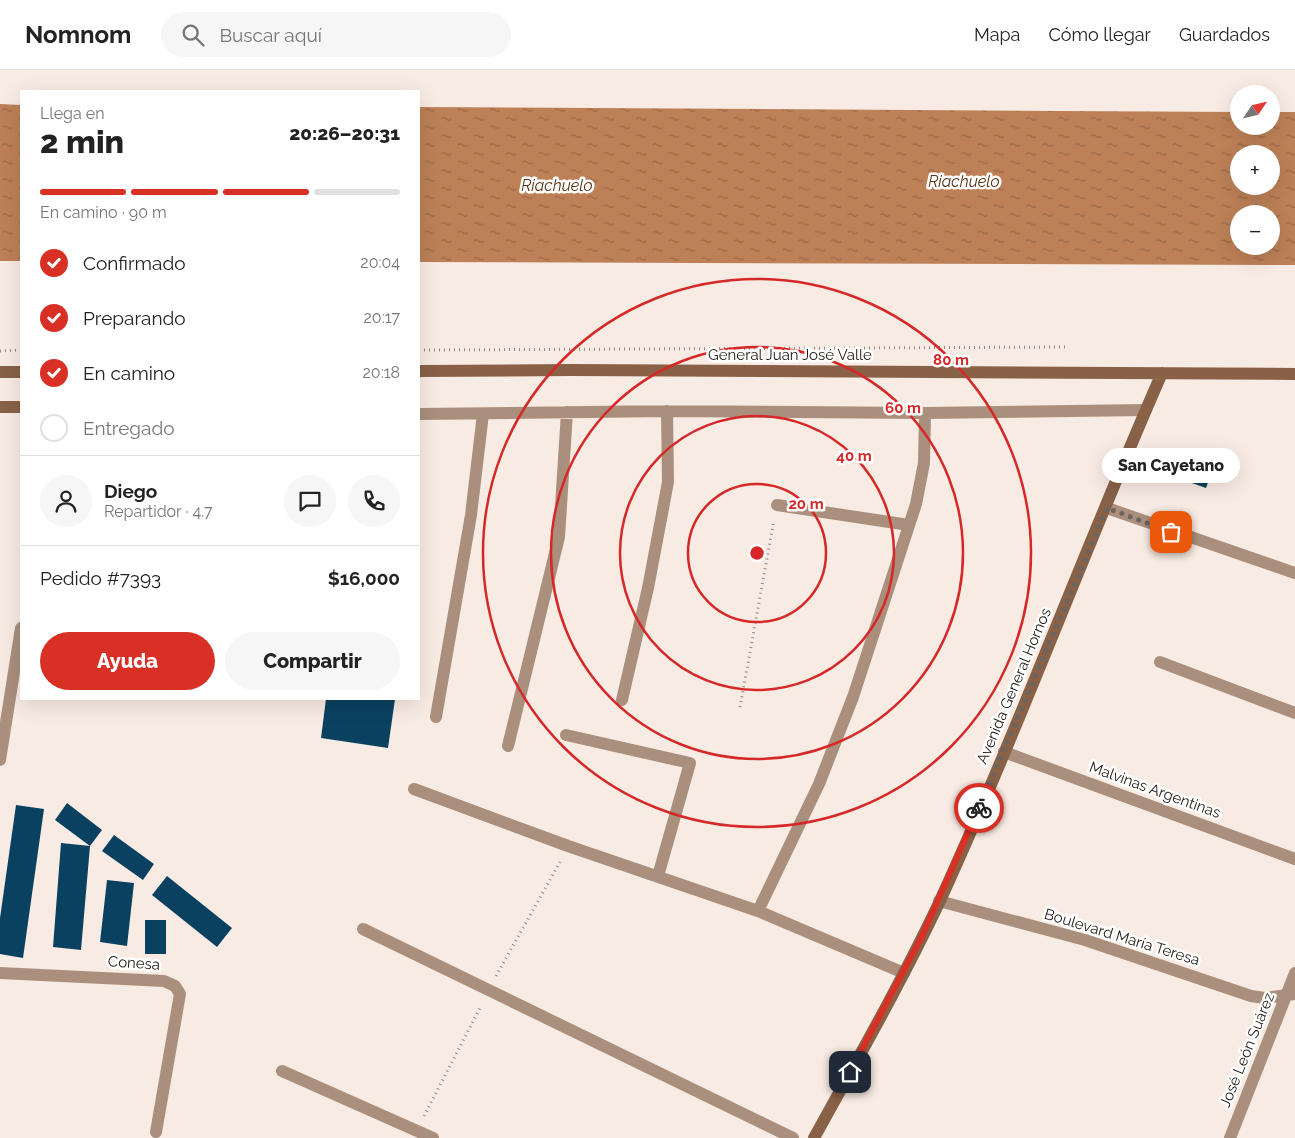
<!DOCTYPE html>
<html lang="es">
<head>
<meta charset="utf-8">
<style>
  body { margin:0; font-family:Raleway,sans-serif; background:#f6f6f6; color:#222; height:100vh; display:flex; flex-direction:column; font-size:19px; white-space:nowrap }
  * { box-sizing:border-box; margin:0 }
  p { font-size:16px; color:#767676 }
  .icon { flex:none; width:28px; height:28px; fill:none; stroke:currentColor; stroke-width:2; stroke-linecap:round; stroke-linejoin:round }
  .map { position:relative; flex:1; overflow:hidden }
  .details { position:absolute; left:20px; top:20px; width:400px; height:610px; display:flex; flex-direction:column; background:#fff; border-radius:0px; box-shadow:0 5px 20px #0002 }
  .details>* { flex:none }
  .needle { width:32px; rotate:55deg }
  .buttons { position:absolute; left:1230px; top:15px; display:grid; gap:10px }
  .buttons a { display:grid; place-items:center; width:50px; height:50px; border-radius:50%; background:#fff; box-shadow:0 5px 20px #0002; font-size:25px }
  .pin { position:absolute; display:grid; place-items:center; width:42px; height:42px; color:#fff; margin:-21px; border-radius:10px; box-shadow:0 2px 8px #0006 }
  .courier { position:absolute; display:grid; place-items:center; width:50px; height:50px; margin:-25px; border:4px solid #d93025; border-radius:50%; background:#fff; color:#222; box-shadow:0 1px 6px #0007 }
  .bubble { position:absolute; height:35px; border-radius:18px; background:#fff; box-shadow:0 5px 20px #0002; font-size:16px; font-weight:800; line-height:35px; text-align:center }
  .overview em { font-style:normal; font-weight:800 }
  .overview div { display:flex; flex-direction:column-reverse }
  .overview { display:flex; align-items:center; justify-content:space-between; height:85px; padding:0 20px }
  h1 { font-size:32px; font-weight:800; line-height:38px }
  .bar { display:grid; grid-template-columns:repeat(4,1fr); gap:8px 5px; align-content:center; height:60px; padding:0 20px }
  .bar i { height:6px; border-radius:4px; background:#e0e0e0 }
  .bar .active { background:#d93025 }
  .bar p { grid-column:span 4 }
  .line { display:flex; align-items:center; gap:12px; padding:0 20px; border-top:1px solid #e0e0e0 }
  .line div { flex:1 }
  .round { display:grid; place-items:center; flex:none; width:52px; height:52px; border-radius:26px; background:#f6f6f6 }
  ol { padding:0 20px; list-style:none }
  li { display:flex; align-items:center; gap:15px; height:55px }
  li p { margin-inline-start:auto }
  li .icon { padding:5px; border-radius:50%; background:#d93025; color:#fff; stroke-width:4 }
  li:last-child { color:#767676 }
  li i { width:28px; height:28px; border:2px solid #e0e0e0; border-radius:50% }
  .cta { display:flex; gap:10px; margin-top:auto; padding:10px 20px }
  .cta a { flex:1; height:58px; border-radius:30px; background:#d93025; color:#fff; font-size:20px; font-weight:800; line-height:58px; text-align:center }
  .cta a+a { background:#f6f6f6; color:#222 }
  header { display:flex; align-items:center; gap:30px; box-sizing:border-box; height:70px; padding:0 25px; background:#fff; border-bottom:1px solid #e0e0e0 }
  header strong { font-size:24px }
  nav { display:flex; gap:28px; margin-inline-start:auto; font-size:18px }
  .search { width:350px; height:45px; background:#f6f6f6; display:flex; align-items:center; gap:12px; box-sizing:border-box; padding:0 18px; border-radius:28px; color:#767676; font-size:19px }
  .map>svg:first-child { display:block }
  .water { fill:url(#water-ripples); fill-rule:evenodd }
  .building { fill:#0b4160 }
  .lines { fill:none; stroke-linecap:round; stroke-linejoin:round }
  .path { stroke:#928983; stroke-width:3; stroke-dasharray:1 4; stroke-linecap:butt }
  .street { stroke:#aa8f7d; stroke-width:12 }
  .secondary { stroke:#886147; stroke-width:12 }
  .done { stroke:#6b645f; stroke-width:5; stroke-dasharray:0 9 }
  .route { stroke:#d93025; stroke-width:6 }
  .ring { fill:none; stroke:#d62828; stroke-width:2.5 }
  .labels { text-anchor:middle; stroke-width:5; stroke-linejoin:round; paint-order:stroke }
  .street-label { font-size:15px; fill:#1f1b18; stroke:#fff }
  .water-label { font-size:16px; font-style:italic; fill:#5b3112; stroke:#fff }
  .centre { fill:#d62828; stroke:#fff; stroke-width:2.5 }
  .ring-label { font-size:15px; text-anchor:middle; font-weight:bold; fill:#d62828; stroke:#fff; stroke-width:5; stroke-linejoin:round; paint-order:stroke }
</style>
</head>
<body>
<header>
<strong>Nomnom</strong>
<div class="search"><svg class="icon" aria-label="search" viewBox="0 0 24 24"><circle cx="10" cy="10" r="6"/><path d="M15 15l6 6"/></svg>Buscar aquí</div>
<nav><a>Mapa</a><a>Cómo llegar</a><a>Guardados</a></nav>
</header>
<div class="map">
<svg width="1295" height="1068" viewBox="0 0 1295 1068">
  <defs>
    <pattern id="water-ripples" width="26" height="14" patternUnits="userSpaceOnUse" patternTransform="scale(1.25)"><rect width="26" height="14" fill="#bd8057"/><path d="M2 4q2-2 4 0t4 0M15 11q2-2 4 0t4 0" fill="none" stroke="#996847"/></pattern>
  </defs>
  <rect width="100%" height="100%" fill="#f8ebe3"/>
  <path class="water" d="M0 34 21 35V191H0Z
    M419 37 1239 42V56H1271V42H1295V195L419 192ZM1239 84H1271V116H1239ZM1239 144H1271V176H1239Z"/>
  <path class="building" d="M1178 387 1213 399 1206 418 1172 406Z
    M326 629H395L388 678 321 668Z
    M67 733 102 760 90 776 55 750Z
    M16 735 44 739 23 888 0 884V848Z
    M114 765 154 794 143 810 102 781Z
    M61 773 90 776 81 880 53 877Z
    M167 806 232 858 217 877 152 825Z
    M107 810 134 813 127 876 100 872Z
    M145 850H166V884H145Z"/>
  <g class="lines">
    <path class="path" d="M419 280 1069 277
      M0 281 21 280
      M740 637 774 450
      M496 906 560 792
      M424 1046 481 936"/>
    <path class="street" d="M419 344 667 341 925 343 1146 340
      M777 435 909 455
      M1107 438 1295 503
      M1160 592 1295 643
      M622 630 648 518 668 412 667 341
      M436 647 471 445 483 344
      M566 665 690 693 658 806
      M508 676 559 467 567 342
      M1004 682 1295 789
      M0 690 21 558
      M414 719 568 776 758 841 904 903
      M939 831 1085 870 1251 926 1265 928 1295 924
      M758 841 819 714 853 627 916 434 924 393 925 343
      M363 859 793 1068
      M0 903 164 911 175 916 180 924 156 1062
      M282 1001 433 1068
      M1230 1068 1295 903"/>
    <path class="secondary" d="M419 301 571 300 1295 304
      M0 302H21
      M0 337H21
      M814 1068C857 990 901 913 939 833 1019 658 1085 478 1162 303"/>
  </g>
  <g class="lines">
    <path class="done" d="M979 738 1107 438 1171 462"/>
    <path class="route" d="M850 1002 922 866 979 738"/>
  </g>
  <g class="ring">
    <circle cx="757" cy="483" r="69"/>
    <circle cx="757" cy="483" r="137"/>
    <circle cx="757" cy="483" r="206"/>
    <circle cx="757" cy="483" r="274"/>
  </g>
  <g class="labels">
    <g class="street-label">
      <text x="790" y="290">General Juan José Valle</text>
      <text transform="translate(1014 616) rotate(-67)" y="5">Avenida General Hornos</text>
      <text transform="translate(1155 720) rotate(20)" y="5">Malvinas Argentinas</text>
      <text transform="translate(1122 867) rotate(17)" y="5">Boulevard María Teresa</text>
      <text transform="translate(134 893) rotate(4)" y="5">Conesa</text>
      <text transform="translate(1247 980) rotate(-68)" y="5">José León Suárez</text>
    </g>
    <g class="water-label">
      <text x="964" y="117">Riachuelo</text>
      <text x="557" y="121">Riachuelo</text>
    </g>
  </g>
  <circle cx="757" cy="483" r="8" class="centre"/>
  <g class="ring-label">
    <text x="951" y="295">80 m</text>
    <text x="903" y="343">60 m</text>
    <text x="854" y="391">40 m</text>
    <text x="806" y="439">20 m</text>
  </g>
</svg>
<div class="buttons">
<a><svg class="needle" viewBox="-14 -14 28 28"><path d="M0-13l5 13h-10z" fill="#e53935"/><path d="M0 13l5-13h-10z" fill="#767676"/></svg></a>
<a>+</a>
<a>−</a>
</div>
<div class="pin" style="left:1171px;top:462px;background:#ea580c"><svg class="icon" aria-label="bag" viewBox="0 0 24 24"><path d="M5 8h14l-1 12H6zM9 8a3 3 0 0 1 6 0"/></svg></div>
<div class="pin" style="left:850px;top:1002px;background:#1f2937"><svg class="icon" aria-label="home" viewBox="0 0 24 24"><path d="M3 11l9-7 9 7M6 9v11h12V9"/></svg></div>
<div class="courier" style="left:979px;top:738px"><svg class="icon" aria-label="bike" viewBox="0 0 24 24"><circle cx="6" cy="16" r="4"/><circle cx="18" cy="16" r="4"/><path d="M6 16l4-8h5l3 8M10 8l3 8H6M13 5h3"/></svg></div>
<div class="bubble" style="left:1102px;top:378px;width:138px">San Cayetano</div>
<section class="details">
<div class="overview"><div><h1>2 min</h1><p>Llega en</p></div><em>20:26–20:31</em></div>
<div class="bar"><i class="active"></i><i class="active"></i><i class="active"></i><i></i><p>En camino · 90 m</p></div>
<ol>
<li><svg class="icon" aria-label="check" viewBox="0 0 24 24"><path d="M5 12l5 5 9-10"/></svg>Confirmado<p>20:04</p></li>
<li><svg class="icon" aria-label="check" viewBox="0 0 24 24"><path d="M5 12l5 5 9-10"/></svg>Preparando<p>20:17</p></li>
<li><svg class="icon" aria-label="check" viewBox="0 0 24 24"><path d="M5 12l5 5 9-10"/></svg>En camino<p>20:18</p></li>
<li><i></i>Entregado</li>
</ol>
<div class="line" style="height:90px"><a class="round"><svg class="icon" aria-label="person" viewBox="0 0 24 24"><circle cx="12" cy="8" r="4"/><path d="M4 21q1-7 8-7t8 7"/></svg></a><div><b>Diego</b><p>Repartidor · 4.7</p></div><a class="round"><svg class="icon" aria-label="chat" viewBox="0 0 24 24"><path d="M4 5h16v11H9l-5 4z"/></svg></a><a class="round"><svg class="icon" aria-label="phone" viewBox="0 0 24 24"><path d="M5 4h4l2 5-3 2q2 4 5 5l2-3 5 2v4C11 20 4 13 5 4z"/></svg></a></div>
<div class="line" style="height:65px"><div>Pedido #7393</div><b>$16,000</b></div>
<div class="cta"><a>Ayuda</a><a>Compartir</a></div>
</section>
</div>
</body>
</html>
